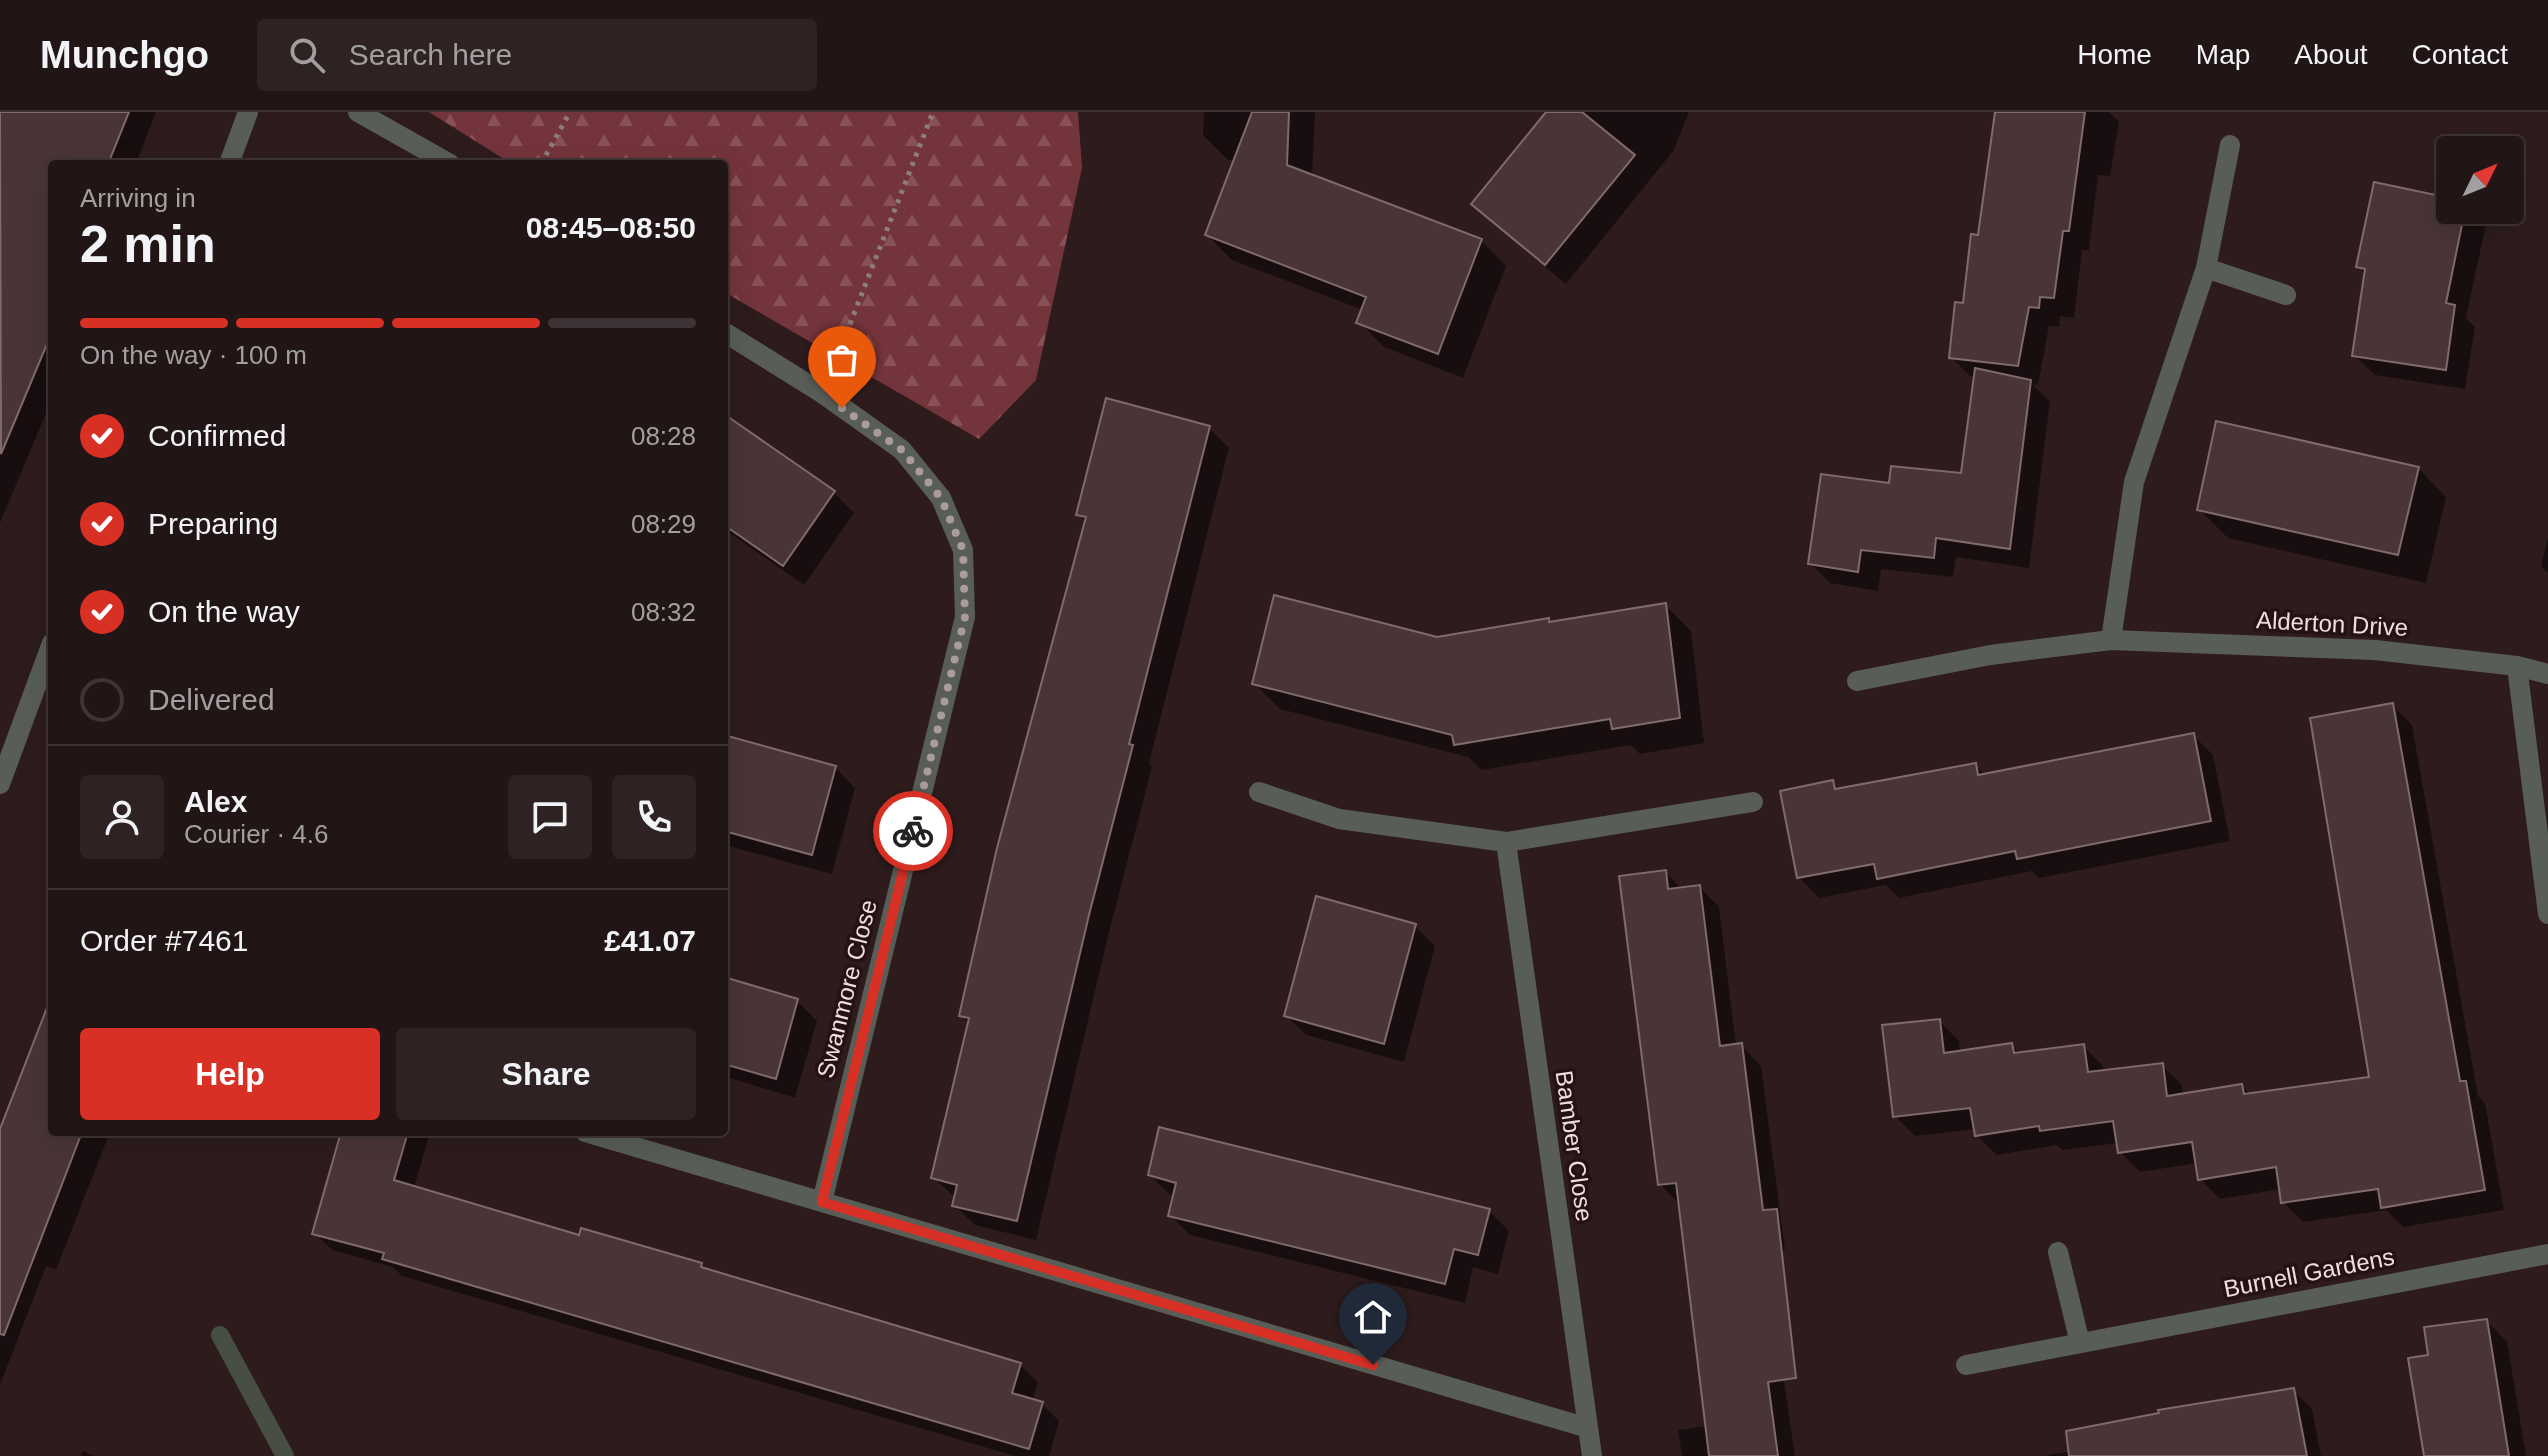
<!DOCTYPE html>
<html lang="en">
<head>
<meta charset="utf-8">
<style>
  body { margin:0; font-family:Arial,sans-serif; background:#2e2223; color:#f1f3f6; height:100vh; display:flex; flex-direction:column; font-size:30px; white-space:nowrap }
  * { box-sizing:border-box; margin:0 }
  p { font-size:26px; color:#a29fa1 }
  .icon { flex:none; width:44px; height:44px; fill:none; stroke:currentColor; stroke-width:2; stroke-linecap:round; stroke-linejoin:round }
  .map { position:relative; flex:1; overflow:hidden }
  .drawer { position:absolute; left:48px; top:48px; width:680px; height:976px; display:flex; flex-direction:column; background:#221516; border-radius:8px; box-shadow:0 8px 32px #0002,0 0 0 2px #3f3435 }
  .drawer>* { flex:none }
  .needle { width:52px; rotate:47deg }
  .controls { position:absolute; left:2436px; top:24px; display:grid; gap:16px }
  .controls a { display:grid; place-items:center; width:88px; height:88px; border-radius:8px; background:#221516; box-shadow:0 8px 32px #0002,0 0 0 2px #3f3435; font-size:40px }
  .pin { position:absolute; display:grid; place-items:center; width:68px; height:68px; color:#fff; margin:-82px -34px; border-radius:50% 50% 50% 0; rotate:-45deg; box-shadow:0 0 8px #0007 }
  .pin .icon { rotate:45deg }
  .courier { position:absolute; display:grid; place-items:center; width:80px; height:80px; margin:-40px; border:6px solid #d93025; border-radius:50%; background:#fff; color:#222; box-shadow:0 2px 10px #0007 }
  .summary em { font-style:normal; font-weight:600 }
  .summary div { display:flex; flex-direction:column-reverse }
  .summary { display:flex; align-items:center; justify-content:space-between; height:136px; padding:0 32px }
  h1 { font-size:52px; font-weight:600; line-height:60px }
  .bar { display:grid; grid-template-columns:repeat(4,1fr); gap:12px 8px; align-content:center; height:96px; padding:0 32px }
  .bar i { height:10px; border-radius:6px; background:#3f3435 }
  .bar .active { background:#d93025 }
  .bar p { grid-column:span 4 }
  .line { display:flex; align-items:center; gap:20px; padding:0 32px; border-top:2px solid #3f3435 }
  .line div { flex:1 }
  .round { display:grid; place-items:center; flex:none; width:84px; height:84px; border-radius:8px; background:#2e2223 }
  ol { padding:0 32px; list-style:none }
  li { display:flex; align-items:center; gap:24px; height:88px }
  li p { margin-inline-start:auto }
  li .icon { padding:8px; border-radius:50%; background:#d93025; color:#fff; stroke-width:4 }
  li:last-child { color:#a29fa1 }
  li i { width:44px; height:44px; border:4px solid #3f3435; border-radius:50% }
  .cta { display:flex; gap:16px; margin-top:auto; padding:16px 32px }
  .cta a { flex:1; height:92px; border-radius:8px; background:#d93025; color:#fff; font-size:32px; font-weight:600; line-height:92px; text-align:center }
  .cta a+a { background:#2e2223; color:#f1f3f6 }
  header { display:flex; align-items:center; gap:48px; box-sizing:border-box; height:112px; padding:0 40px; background:#221516; border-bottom:2px solid #3f3435 }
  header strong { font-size:38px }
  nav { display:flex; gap:44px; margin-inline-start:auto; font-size:28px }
  .search { width:560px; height:72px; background:#2e2223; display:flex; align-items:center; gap:20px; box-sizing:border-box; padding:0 28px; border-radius:8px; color:#a29fa1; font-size:30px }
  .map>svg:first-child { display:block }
  .forest { fill:url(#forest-firs) }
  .shadow { fill:#0007 }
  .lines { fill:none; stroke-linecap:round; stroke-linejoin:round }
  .stream { stroke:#474f43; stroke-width:18 }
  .building { fill:#493536; stroke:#816a6b; stroke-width:2 }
  .path { stroke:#8d7d7e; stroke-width:5; stroke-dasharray:4 6; stroke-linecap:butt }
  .minor { stroke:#585e57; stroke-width:20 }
  .done { stroke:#aa9b9c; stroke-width:8; stroke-dasharray:0 14.4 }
  .route { stroke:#d93025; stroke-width:10 }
  .labels { text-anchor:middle; stroke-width:7; stroke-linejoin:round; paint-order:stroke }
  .street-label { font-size:24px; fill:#eddfe0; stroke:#241214 }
</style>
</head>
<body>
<header>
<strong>Munchgo</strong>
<div class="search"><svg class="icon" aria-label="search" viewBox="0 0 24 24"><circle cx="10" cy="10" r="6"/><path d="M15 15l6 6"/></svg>Search here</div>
<nav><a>Home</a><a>Map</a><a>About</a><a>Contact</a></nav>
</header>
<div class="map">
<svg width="2548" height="1344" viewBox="0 0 2548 1344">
  <defs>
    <pattern id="forest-firs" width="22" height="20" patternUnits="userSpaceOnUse" patternTransform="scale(2)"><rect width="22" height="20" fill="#74343b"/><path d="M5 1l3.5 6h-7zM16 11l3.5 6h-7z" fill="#885157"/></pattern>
  </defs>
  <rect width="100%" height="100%" fill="#2e1c1d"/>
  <path class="forest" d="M429 0H1078L1082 56 1036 268 979 327 724 180V52H512Z"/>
  <path class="shadow" d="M2 0H156L136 52H52V287L0 411V148L28 77 0 64V6Z
    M1204 0H1315L1312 64 1481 128 1506 154 1463 266 1384 235 1359 210 1363 198 1232 148 1207 123 1236 48H1228L1203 23Z
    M1548 0H1689L1674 38 1566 172 1494 112 1474 92Z
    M1997 0H2109L2119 10 2110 64 2098 63 2089 138H2082L2074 206 2060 204 2059 215 2049 214 2038 273 2032 272 2050 290 2029 456 1956 445 1953 465 1881 457 1878 479 1830 471 1810 451 1891 373 1962 364 1976 266 1971 265 1951 245 1980 125Z
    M2450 88V98H2472L2486 112 2466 206 2475 215 2465 277 2375 263 2354 243 2366 163 2358 155Z
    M724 304 834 381 854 401 804 473 724 417Z
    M1209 316 1229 336 1149 651 1152 655 1108 824 1036 1128 975 1113 954 1093 956 1086 933 1066 969 912 961 903 1087 411 1078 402Z
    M2418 356 2446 385 2426 471 2228 426 2199 397Z
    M2548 426V461L2541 454Z
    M1665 493 1691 519 1704 631 1640 642 1631 633 1482 658 1468 645 1280 597 1254 571 1548 508 1552 512Z
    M2392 593 2412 613 2478 984 2485 991 2504 1098 2403 1115 2386 1098 2303 1110 2283 1090 2281 1077 2220 1087 2200 1067 2198 1051 2140 1060 2120 1040 2118 1031 2062 1038 2057 1033 1997 1043 1976 1023V1017L1915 1024 1895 1004 1939 909 1959 929 1960 941 2011 933 2021 942 2083 934 2103 954 2104 960 2162 953 2182 973 2183 983 2242 974 2251 983 2371 967Z
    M2193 623 2213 643 2230 729 2039 766 2032 759 1899 786 1886 773 1819 786 1799 765 1833 670 1840 678 1975 653 1986 663Z
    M724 625 835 655 855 676 832 762 724 733Z
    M1665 760 1682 777 1699 775 1719 795 1736 934 1741 933 1761 954 1785 1138 1765 1142 1795 1344H1682L1678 1318 1707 1314 1680 1093 1660 1072Z
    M1415 814 1435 834 1404 950 1306 923 1286 903Z
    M724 867 797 889 817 909 795 986 724 964Z
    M52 950V1020H110L56 1158 46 1154 0 1273V1023Z
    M343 1020H430L414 1076 580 1126 701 1153 707 1159 1020 1253 1038 1270 1032 1289 1042 1292 1059 1309 1049 1344H1015L402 1164 393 1155 332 1138 315 1121Z
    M1150 1063 1489 1099 1509 1119 1498 1162 1473 1155 1465 1191 1190 1123 1170 1103 1175 1084 1170 1083Z
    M2486 1209 2507 1229 2526 1344H2426L2430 1245Z
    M2293 1278 2312 1297 2321 1344H2043L2095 1335Z
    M83 1339 94 1344H81Z"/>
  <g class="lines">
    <path class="stream" d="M220 1223 285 1344"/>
  </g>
  <path class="building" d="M0 0H129L108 52H52V220L1 342Z
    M1252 0H1289L1287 53 1482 127 1438 242 1356 211 1366 185 1205 123Z
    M1546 0H1582L1635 43 1545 153 1471 92Z
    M1995 0H2085L2069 119H2063L2054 186 2040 185 2039 196 2029 195 2018 254 1949 246 1955 190 1963 191 1971 122 1978 123Z
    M2374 70 2450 86V98H2465L2446 191 2455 193 2446 258 2352 244 2365 157 2356 155Z
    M1975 256 2031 268 2010 437 1936 426 1934 446 1861 438 1858 460 1808 452 1821 362 1889 371 1891 354 1961 361Z
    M1106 286 1210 314 1129 632 1133 633 1089 803 1017 1109 952 1094 957 1073 931 1066 969 906 959 904 997 736 1086 405 1076 403Z
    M724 302 835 379 783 454 724 413Z
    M2216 309 2419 355 2398 443 2197 398Z
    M1274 483 1437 525 1549 506V510L1666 491 1680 606 1612 617 1610 607 1454 633 1452 623 1252 572Z
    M2393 591 2460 969H2466L2485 1078 2381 1096 2378 1077 2281 1091 2276 1055 2198 1068 2192 1030 2118 1041 2113 1009 2040 1019 2039 1014 1975 1024 1970 996 1893 1005 1882 913 1940 907 1944 941 2012 931 2014 941 2084 932 2088 960 2163 951 2167 984 2242 972 2244 982 2369 965 2310 606Z
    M2194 621 2211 709 2017 747 2015 739 1877 767 1874 752 1797 766 1780 679 1833 668 1835 677 1976 651 1978 663Z
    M724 623 836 654 812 743 724 719Z
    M1666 758 1668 777 1700 773 1720 934 1742 931 1763 1098 1777 1097 1796 1266 1768 1270 1778 1344H1709L1676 1071 1658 1073 1619 764Z
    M1316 784 1416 812 1384 932 1284 904Z
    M724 865 798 887 776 967 724 952Z
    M48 893H52V1020H82L4 1223 0 1222V1017Z
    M1159 1015 1490 1097 1478 1143 1454 1137 1445 1172 1168 1104 1176 1071 1148 1063Z
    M341 1020H408L394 1068 579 1123 581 1116 702 1151 701 1155 1021 1251 1012 1281 1043 1290 1029 1337 382 1147 384 1141 312 1122Z
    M2487 1207 2509 1344H2424L2408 1246 2428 1243 2424 1215Z
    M2294 1276 2307 1344H2069L2066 1319 2159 1301 2158 1298Z"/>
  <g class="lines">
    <path class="path" d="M541 52 570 0
      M839 240 933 0"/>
    <path class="minor" d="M358 0 450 52
      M229 52 248 0
      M2206 156 2286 183
      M724 220 822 281 902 338 941 386 963 438 965 505 822 1090
      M2111 528 2134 370 2206 156 2230 33
      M2517 554 2548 802
      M1857 569 1990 543 2111 528 2375 538 2517 554 2548 562
      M0 672 52 531
      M1259 680 1339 707 1506 730 1753 690
      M1506 730 1592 1344
      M585 1020 1588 1316
      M2058 1140 2080 1231
      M1966 1253 2548 1142"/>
  </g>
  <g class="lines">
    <path class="done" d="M842 296 902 338 941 386 963 438 965 505 913 719"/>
    <path class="route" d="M913 719 822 1090 1373 1253"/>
  </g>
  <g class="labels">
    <g class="street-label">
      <text transform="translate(2332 512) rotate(3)" y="8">Alderton Drive</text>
      <text transform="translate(847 877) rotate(-76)" y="8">Swanmore Close</text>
      <text transform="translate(1574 1034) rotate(82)" y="8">Bamber Close</text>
      <text transform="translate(2309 1161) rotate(-11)" y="8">Burnell Gardens</text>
    </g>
  </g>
</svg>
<div class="controls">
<a><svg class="needle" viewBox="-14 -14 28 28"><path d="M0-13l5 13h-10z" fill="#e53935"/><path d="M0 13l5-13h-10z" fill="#a29fa1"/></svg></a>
</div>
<div class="pin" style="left:842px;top:296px;background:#ea580c"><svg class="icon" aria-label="bag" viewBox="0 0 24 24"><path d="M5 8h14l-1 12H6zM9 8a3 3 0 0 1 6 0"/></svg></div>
<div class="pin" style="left:1373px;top:1253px;background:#1f2937"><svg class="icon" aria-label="home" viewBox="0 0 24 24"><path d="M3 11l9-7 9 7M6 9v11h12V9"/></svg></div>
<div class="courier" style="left:913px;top:719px"><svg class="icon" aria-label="bike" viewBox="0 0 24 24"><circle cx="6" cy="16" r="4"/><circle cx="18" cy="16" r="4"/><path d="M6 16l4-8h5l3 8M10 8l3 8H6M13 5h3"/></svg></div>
<section class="drawer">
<div class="summary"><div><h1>2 min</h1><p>Arriving in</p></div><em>08:45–08:50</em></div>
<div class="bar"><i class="active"></i><i class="active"></i><i class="active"></i><i></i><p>On the way · 100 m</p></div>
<ol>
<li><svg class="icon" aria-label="check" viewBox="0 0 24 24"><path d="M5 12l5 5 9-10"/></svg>Confirmed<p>08:28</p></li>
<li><svg class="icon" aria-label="check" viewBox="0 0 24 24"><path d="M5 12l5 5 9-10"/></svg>Preparing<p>08:29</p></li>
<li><svg class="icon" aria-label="check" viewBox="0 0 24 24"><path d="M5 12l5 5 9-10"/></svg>On the way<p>08:32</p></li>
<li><i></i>Delivered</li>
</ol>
<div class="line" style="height:144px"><a class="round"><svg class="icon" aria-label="person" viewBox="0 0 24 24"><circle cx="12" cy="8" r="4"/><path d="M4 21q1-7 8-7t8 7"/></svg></a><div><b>Alex</b><p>Courier · 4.6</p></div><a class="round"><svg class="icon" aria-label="chat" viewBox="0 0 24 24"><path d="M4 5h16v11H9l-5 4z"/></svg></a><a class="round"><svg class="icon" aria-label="phone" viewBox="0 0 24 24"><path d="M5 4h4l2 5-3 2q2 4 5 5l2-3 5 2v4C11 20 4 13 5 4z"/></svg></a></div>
<div class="line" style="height:104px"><div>Order #7461</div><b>£41.07</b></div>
<div class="cta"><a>Help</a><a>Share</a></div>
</section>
</div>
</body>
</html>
